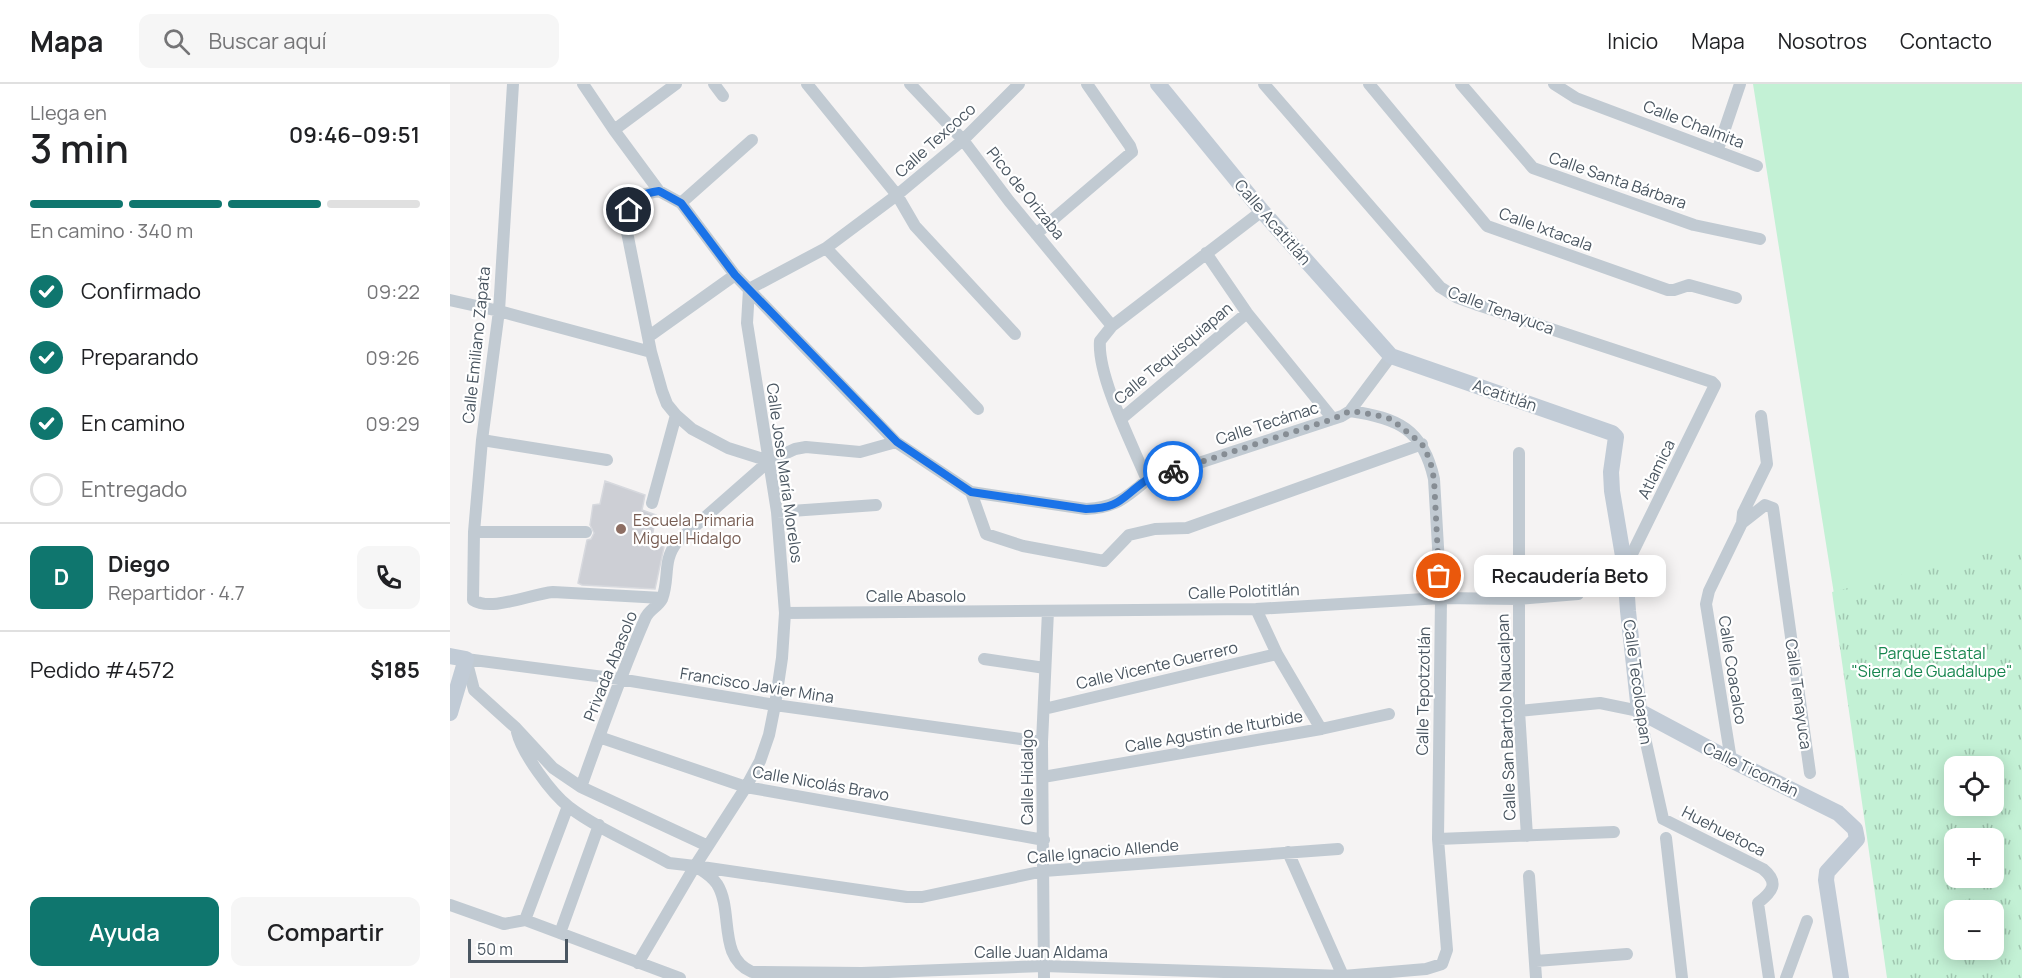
<!DOCTYPE html>
<html lang="es">
<head>
<meta charset="utf-8">
<style>
  body { margin:0; font-family:Manrope,sans-serif; background:#f6f6f6; color:#202124; height:100vh; display:flex; flex-direction:column; font-size:22px; white-space:nowrap }
  * { box-sizing:border-box; margin:0 }
  p { font-size:20px; color:#757577 }
  .icon { flex:none; width:33px; height:33px; fill:none; stroke:currentColor; stroke-width:2; stroke-linecap:round; stroke-linejoin:round }
  .map { position:relative; flex:1; overflow:hidden }
  .details { display:flex; flex-direction:column; background:#fff; width:450px }
  .details>* { flex:none }
  .fabs { position:absolute; left:1494px; top:672px; display:grid; gap:12px }
  .fabs a { display:grid; place-items:center; width:60px; height:60px; border-radius:12px; background:#fff; box-shadow:0 3px 15px #0003; font-size:30px }
  .scale { position:absolute; left:18px; bottom:15px; width:100px; box-sizing:border-box; padding-left:6px; border:3px solid #4a5661; border-top:0; font-size:16px; line-height:21px; white-space:nowrap; color:#4a5661; -webkit-text-stroke:4px #fff; paint-order:stroke }
  .pin { position:absolute; display:grid; place-items:center; width:51px; height:51px; color:#fff; margin:-26px; border:3px solid #fff; border-radius:50%; box-shadow:0 2px 6px #0007 }
  .courier { position:absolute; display:grid; place-items:center; width:60px; height:60px; margin:-30px; border:4px solid #1a73e8; border-radius:50%; background:#fff; color:#222; box-shadow:0 2px 8px #0007 }
  .bubble { position:absolute; height:42px; border-radius:12px; background:#fff; box-shadow:0 3px 15px #0003; font-size:20px; font-weight:600; line-height:42px; text-align:center }
  .head em { font-style:normal; font-weight:600 }
  .head div { display:flex; flex-direction:column-reverse }
  .head { display:flex; align-items:center; justify-content:space-between; height:102px; padding:0 30px }
  h1 { font-size:39px; font-weight:600; line-height:45px }
  .bar { display:grid; grid-template-columns:repeat(4,1fr); gap:9px 6px; align-content:center; height:72px; padding:0 30px }
  .bar i { height:8px; border-radius:4px; background:#e0e0e0 }
  .bar .current { background:#0f766e }
  .bar p { grid-column:span 4 }
  .line { display:flex; align-items:center; gap:15px; padding:0 30px; border-top:2px solid #e0e0e0 }
  .line div { flex:1 }
  .round { display:grid; place-items:center; flex:none; width:63px; height:63px; border-radius:12px; background:#f6f6f6 }
  ol { padding:0 30px; list-style:none }
  li { display:flex; align-items:center; gap:18px; height:66px }
  li p { margin-inline-start:auto }
  li .icon { padding:6px; border-radius:50%; background:#0f766e; color:#fff; stroke-width:4 }
  li:last-child { color:#757577 }
  li i { width:33px; height:33px; border:3px solid #e0e0e0; border-radius:50% }
  .button { display:flex; gap:12px; margin-top:auto; padding:12px 30px }
  .button a { flex:1; height:69px; border-radius:12px; background:#0f766e; color:#fff; font-size:24px; font-weight:600; line-height:69px; text-align:center }
  .button a+a { background:#f6f6f6; color:#202124 }
  header { display:flex; align-items:center; gap:36px; box-sizing:border-box; height:84px; padding:0 30px; background:#fff; border-bottom:2px solid #e0e0e0 }
  header strong { font-size:28px }
  nav { display:flex; gap:33px; margin-inline-start:auto; font-size:21px }
  .search { width:420px; height:54px; background:#f6f6f6; display:flex; align-items:center; gap:15px; box-sizing:border-box; padding:0 21px; border-radius:12px; color:#757577; font-size:22px }
  main { display:flex; flex:1; min-height:0 }
  .map>svg:first-child { display:block }
  .grass { fill:#c3f1d5; fill-rule:evenodd }
  .park { fill:url(#park-tufts); fill-rule:evenodd }
  .building { fill:#cdcfd5; stroke:#d7d9de; stroke-width:1.5 }
  .lines { fill:none; stroke-linecap:round; stroke-linejoin:round }
  .street { stroke:#c1cad2; stroke-width:12 }
  .secondary { stroke:#c1cbd6; stroke-width:16 }
  .done { stroke:#868d94; stroke-width:6; stroke-dasharray:0 10.8 }
  .route { stroke:#1a73e8; stroke-width:8 }
  .education-dot { fill:#8d6e63; stroke:#fff; stroke-width:2 }
  .labels { text-anchor:middle; stroke-width:4.5; stroke-linejoin:round; paint-order:stroke }
  .street-label { font-size:16px; fill:#4a5661; stroke:#fff }
  .education-label { font-size:16px; fill:#785e54; stroke:#fff; text-anchor:start }
  .park-label { font-size:16px; fill:#17864f; stroke:#fff }
</style>
</head>
<body>
<header>
<strong>Mapa</strong>
<div class="search"><svg class="icon" aria-label="search" viewBox="0 0 24 24"><circle cx="10" cy="10" r="6"/><path d="M15 15l6 6"/></svg>Buscar aquí</div>
<nav><a>Inicio</a><a>Mapa</a><a>Nosotros</a><a>Contacto</a></nav>
</header>
<main>
<section class="details">
<div class="head"><div><h1>3 min</h1><p>Llega en</p></div><em>09:46–09:51</em></div>
<div class="bar"><i class="current"></i><i class="current"></i><i class="current"></i><i></i><p>En camino · 340 m</p></div>
<ol>
<li><svg class="icon" aria-label="check" viewBox="0 0 24 24"><path d="M5 12l5 5 9-10"/></svg>Confirmado<p>09:22</p></li>
<li><svg class="icon" aria-label="check" viewBox="0 0 24 24"><path d="M5 12l5 5 9-10"/></svg>Preparando<p>09:26</p></li>
<li><svg class="icon" aria-label="check" viewBox="0 0 24 24"><path d="M5 12l5 5 9-10"/></svg>En camino<p>09:29</p></li>
<li><i></i>Entregado</li>
</ol>
<div class="line" style="height:108px"><b class="round" style="background:#0f766e;color:#fff">D</b><div><b>Diego</b><p>Repartidor · 4.7</p></div><a class="round"><svg class="icon" aria-label="phone" viewBox="0 0 24 24"><path d="M5 4h4l2 5-3 2q2 4 5 5l2-3 5 2v4C11 20 4 13 5 4z"/></svg></a></div>
<div class="line" style="height:78px"><div>Pedido #4572</div><b>$185</b></div>
<div class="button"><a>Ayuda</a><a>Compartir</a></div>
</section>
<div class="map">
<svg width="1572" height="894" viewBox="0 0 1572 894">
  <defs>
    <pattern id="park-tufts" width="24" height="20" patternUnits="userSpaceOnUse" patternTransform="scale(1.5)"><rect width="24" height="20" fill="#c3f1d5"/><path d="M3 7l-1-3M5 7V3M7 7l1-3M15 17l-1-3M17 17v-4M19 17l1-3" fill="none" stroke="#a0c6b0"/></pattern>
  </defs>
  <rect width="100%" height="100%" fill="#f5f3f3"/>
  <path class="grass" d="M1303 0H1572V894H1445ZM1504 682H1544V722H1504ZM1504 754H1544V794H1504ZM1504 826H1544V866H1504Z"/>
  <path class="park" d="M1572 461V894H1437L1382 508ZM1504 682H1544V722H1504ZM1504 754H1544V794H1504ZM1504 826H1544V866H1504Z"/>
  <path class="building" d="M155 397 195 411 192 426 206 431 201 459 214 463 205 505 132 501 128 499 137 456 141 455 144 449 140 441 143 421 150 420Z"/>
  <g class="lines">
    <path class="street" d="M63 0 49 227 32 356 24 448 23 516C41 528 80 510 103 508L212 514
      M133 0 164 46 209 107 231 119 285 191 446 358 521 408 536 450 573 462 654 477 679 451 705 445 737 444 972 360
      M264 0 273 12
      M357 0 447 111 465 142 565 250
      M460 0 513 56 559 117 662 242
      M814 0 990 203 1006 213 1028 221 1262 298 1265 301 1175 484
      M919 0 1037 142 1218 206H1224L1239 201 1286 214
      M1011 0 1083 84 1244 141 1310 155
      M1104 0 1126 14 1307 82
      M164 46 226 0
      M1268 65 1290 0
      M209 107 191 111 183 116 179 126 177 148 201 268 212 307 217 320 226 331 242 345 278 364 319 377
      M231 119 302 56
      M586 150 682 68 680 62 637 0
      M376 164 528 325
      M756 169 797 229 883 335
      M299 205 376 164 447 111 513 56 569 0
      M0 216 49 227 201 268
      M198 253 285 191
      M671 335 797 229
      M32 356 157 376
      M1069 369V627L1077 752
      M697 396C683 362 647 292 650 257L662 242 812 127
      M521 408 636 425C664 424 676 414 697 396L892 332 900 327 941 272
      M202 419 226 331
      M327 428 426 421
      M1292 439 1293 429 1317 380 1311 332
      M24 448H136
      M806 525 827 570 871 645
      M335 529 806 525 991 514 1068 515 1128 510
      M534 575 595 584
      M594 625 827 570
      M1069 627 1150 619 1189 627 1213 735 1313 785C1330 799 1322 808 1308 819L1319 894
      M67 648C72 669 101 709 119 723 148 745 187 761 219 779L245 782 457 813H472L594 787 888 765
      M149 653 296 703 594 756
      M1281 676 1256 520 1259 507 1292 439 1315 421 1323 424 1360 689
      M593 693 871 645 939 630
      M131 703C151 647 171 590 195 535 198 526 208 523 212 515 220 494 212 477 227 458L319 377 345 365 356 363 410 368 446 358
      M1216 754 1232 894
      M988 755 1164 748
      M258 762 131 703 103 684 66 644 24 606 16 575 169 595 325 621 592 658
      M838 768 893 892
      M245 782C253 787 261 791 267 800 284 827 267 873 302 888L412 889 594 882 893 892 976 885 992 880 997 866 988 755 991 514 984 395C973 345 948 334 900 327
      M1079 792 1086 894
      M0 821 54 840 75 836 230 894
      M75 836 118 722
      M110 849 149 741
      M1086 877 1177 870
      M188 879 245 782 296 703 310 677 319 651 325 621 332 574 335 529 327 428 297 239 299 205
      M594 894 592 658 598 527
      M1336 894 1357 837"/>
    <path class="secondary" d="M708 0 812 127 941 272 1162 349 1166 353 1161 388 1162 407 1175 484 1178 527 1189 627 1281 676 1388 729 1405 745 1407 755 1377 788 1376 796 1391 894
      M0 572 16 575 0 629"/>
  </g>
  <g class="lines">
    <path class="done" d="M723 387 883 335 900 327 926 331 941 335 972 360 980 376 984 395 989 492"/>
    <path class="route" d="M179 126C185 112 195 109 209 107L231 119 285 191 447 358 521 408 636 425C670 424 670 415 695 397 703 392 714 390 723 387"/>
  </g>
  <circle class="education-dot" cx="171" cy="445" r="6"/>
  <g class="labels">
    <g class="street-label">
      <text transform="translate(1244 40) rotate(21)" y="6">Calle Chalmita</text>
      <text transform="translate(485 56) rotate(-42)" y="6">Calle Texcoco</text>
      <text transform="translate(1168 96) rotate(19)" y="6">Calle Santa Bárbara</text>
      <text transform="translate(576 109) rotate(51)" y="6">Pico de Orizaba</text>
      <text transform="translate(823 138) rotate(49)" y="6">Calle Acatitlán</text>
      <text transform="translate(1096 145) rotate(20)" y="6">Calle Ixtacala</text>
      <text transform="translate(1051 226) rotate(20)" y="6">Calle Tenayuca</text>
      <text transform="translate(26 261) rotate(-84)" y="6">Calle Emiliano Zapata</text>
      <text transform="translate(723 269) rotate(-40)" y="6">Calle Tequisquiapan</text>
      <text transform="translate(1055 311) rotate(19)" y="6">Acatitlán</text>
      <text transform="translate(817 339) rotate(-18)" y="6">Calle Tecámac</text>
      <text transform="translate(1206 385) rotate(-64)" y="6">Atlamica</text>
      <text transform="translate(335 389) rotate(82)" y="6">Calle Jose María Morelos</text>
      <text transform="translate(794 507) rotate(-2)" y="6">Calle Polotitlán</text>
      <text x="466" y="518">Calle Abasolo</text>
      <text transform="translate(707 581) rotate(-13)" y="6">Calle Vicente Guerrero</text>
      <text transform="translate(160 582) rotate(-68)" y="6">Privada Abasolo</text>
      <text transform="translate(1283 586) rotate(81)" y="6">Calle Coacalco</text>
      <text transform="translate(1188 598) rotate(82)" y="6">Calle Tecoloapan</text>
      <text transform="translate(307 601) rotate(9)" y="6">Francisco Javier Mina</text>
      <text transform="translate(973 607) rotate(-89)" y="6">Calle Tepotzotlán</text>
      <text transform="translate(1349 610) rotate(82)" y="6">Calle Tenayuca</text>
      <text transform="translate(1056 633) rotate(-92)" y="6">Calle San Bartolo Naucalpan</text>
      <text transform="translate(764 647) rotate(-10)" y="6">Calle Agustín de Iturbide</text>
      <text transform="translate(1301 685) rotate(26)" y="6">Calle Ticomán</text>
      <text transform="translate(577 693) rotate(-90)" y="6">Calle Hidalgo</text>
      <text transform="translate(371 699) rotate(10)" y="6">Calle Nicolás Bravo</text>
      <text transform="translate(1274 747) rotate(27)" y="6">Huehuetoca</text>
      <text transform="translate(653 767) rotate(-5)" y="6">Calle Ignacio Allende</text>
      <text x="591" y="874">Calle Juan Aldama</text>
    </g>
    <g class="education-label">
      <text x="183" y="442">Escuela Primaria<tspan x="183" dy="18">Miguel Hidalgo</tspan></text>
    </g>
    <g class="park-label">
      <text x="1482" y="575">Parque Estatal<tspan x="1482" dy="18">"Sierra de Guadalupe"</tspan></text>
    </g>
  </g>
</svg>
<div class="fabs">
<a><svg class="icon" aria-label="locate" viewBox="0 0 24 24"><circle cx="12" cy="12" r="6"/><path d="M12 2v4M12 18v4M2 12h4M18 12h4"/></svg></a>
<a>+</a>
<a>−</a>
</div>
<div class="scale">50 m</div>
<div class="pin" style="left:989px;top:492px;background:#ea580c"><svg class="icon" aria-label="bag" viewBox="0 0 24 24"><path d="M5 8h14l-1 12H6zM9 8a3 3 0 0 1 6 0"/></svg></div>
<div class="pin" style="left:179px;top:126px;background:#1f2937"><svg class="icon" aria-label="home" viewBox="0 0 24 24"><path d="M3 11l9-7 9 7M6 9v11h12V9"/></svg></div>
<div class="courier" style="left:723px;top:387px"><svg class="icon" aria-label="bike" viewBox="0 0 24 24"><circle cx="6" cy="16" r="4"/><circle cx="18" cy="16" r="4"/><path d="M6 16l4-8h5l3 8M10 8l3 8H6M13 5h3"/></svg></div>
<div class="bubble" style="left:1024px;top:471px;width:192px">Recaudería Beto</div>
</div>
</main>
</body>
</html>
